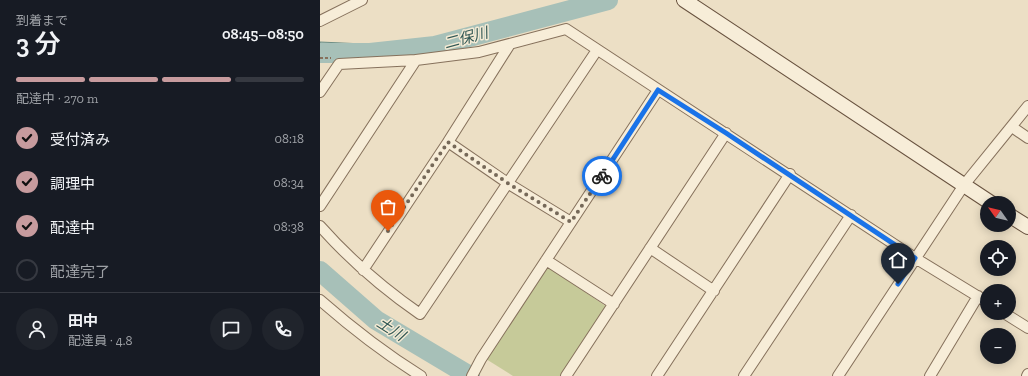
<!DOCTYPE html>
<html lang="ja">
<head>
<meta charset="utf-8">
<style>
  body { margin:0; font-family:"Zilla Slab","Noto Sans JP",serif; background:#20242c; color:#f1f3f6; height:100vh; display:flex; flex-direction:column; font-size:15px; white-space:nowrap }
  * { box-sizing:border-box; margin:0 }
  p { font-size:13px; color:#9ea1a6 }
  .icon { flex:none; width:22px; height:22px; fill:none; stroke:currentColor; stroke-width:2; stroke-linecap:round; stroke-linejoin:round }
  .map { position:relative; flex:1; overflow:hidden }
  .details { display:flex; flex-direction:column; background:#171b24; width:320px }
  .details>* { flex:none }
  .needle { width:26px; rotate:304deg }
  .buttons { position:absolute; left:660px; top:196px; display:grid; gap:8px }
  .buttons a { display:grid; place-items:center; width:36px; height:36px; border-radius:50%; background:#171b24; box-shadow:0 2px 10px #0003; font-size:20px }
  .pin { position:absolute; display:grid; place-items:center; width:34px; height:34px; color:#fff; margin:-41px -17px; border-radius:50% 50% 50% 0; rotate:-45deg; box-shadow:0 0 4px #0007 }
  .pin .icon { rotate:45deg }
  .courier { position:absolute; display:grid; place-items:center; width:40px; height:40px; margin:-20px; border:3px solid #1a73e8; border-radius:50%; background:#fff; color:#222; box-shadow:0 1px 5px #0007 }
  .headline em { font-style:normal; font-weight:600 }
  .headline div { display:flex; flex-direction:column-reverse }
  .headline { display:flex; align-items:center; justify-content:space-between; height:68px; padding:0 16px }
  h1 { font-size:26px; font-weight:600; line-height:30px }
  .bar { display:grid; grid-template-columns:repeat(4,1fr); gap:6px 4px; align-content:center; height:48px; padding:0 16px }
  .bar i { height:5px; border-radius:3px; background:#363941 }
  .bar .current { background:#c79b9e }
  .bar p { grid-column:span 4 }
  .line { display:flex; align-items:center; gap:10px; padding:0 16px; border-top:1px solid #363941 }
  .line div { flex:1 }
  .round { display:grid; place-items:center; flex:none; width:42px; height:42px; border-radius:21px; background:#20242c }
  ol { padding:0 16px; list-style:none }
  li { display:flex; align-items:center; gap:12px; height:44px }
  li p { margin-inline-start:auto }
  li .icon { padding:4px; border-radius:50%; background:#c79b9e; color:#111; stroke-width:4 }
  li:last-child { color:#9ea1a6 }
  li i { width:22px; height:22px; border:2px solid #363941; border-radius:50% }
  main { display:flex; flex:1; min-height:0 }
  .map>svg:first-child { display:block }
  .green { fill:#c6ca99 }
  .water { fill:#a7c0b8; stroke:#6e8e85 }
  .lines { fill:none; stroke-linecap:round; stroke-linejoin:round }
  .river { stroke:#a7c0b8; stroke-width:20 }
  .street-casing { stroke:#86715c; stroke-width:12 }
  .secondary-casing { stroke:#68523f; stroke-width:16 }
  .path { stroke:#86715c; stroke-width:2; stroke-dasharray:3 2; stroke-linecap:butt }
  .street { stroke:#f7edd8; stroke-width:10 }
  .secondary { stroke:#f7edd8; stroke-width:14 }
  .done { stroke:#766959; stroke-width:4; stroke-dasharray:0 7.2 }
  .route { stroke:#1a73e8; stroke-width:5 }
  .labels { text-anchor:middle; stroke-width:3; stroke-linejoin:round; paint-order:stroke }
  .water-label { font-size:15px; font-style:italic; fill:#2f5653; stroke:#f4ead4 }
</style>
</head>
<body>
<main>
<section class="details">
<div class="headline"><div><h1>3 分</h1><p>到着まで</p></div><em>08:45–08:50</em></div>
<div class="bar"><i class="current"></i><i class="current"></i><i class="current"></i><i></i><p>配達中 · 270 m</p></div>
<ol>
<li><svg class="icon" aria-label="check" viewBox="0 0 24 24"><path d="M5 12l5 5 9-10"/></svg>受付済み<p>08:18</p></li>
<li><svg class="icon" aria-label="check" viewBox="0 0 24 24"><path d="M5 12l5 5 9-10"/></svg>調理中<p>08:34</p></li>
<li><svg class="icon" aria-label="check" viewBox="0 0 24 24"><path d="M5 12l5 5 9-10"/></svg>配達中<p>08:38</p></li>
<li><i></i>配達完了</li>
</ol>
<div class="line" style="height:72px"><a class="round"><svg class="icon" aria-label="person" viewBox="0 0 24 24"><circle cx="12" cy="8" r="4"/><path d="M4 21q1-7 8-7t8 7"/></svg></a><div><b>田中</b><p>配達員 · 4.8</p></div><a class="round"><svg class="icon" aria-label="chat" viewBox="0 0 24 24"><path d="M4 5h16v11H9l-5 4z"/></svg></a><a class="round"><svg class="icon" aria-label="phone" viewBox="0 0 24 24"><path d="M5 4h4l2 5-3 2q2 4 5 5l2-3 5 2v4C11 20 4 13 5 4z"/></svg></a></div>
</section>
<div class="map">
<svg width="708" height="376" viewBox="0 0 708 376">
  <rect width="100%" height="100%" fill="#ecdfc5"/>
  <path class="green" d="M227 266 287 307 241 376H193L166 359Z"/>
  <path class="water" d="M0 42 44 44 41 57 0 55Z"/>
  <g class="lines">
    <path class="river" d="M0 53H50L115 46 288 0
      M0 271 56 320 150 376"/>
    <defs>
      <path id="street" d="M0 21 42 0
        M0 92 19 64 96 60 159 52 246 29 595 258 667 302
        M692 127 708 138
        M128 142 189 184 251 222
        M0 206 96 60
        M0 226C31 261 61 287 100 314L277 50
        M330 248 394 291
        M226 260 294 304
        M43 270 128 142 190 44
        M0 300C33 329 64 353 101 376
        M684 313 708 328
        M152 376 161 359 338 90
        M246 376 406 133
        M337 376 470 174
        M424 376 531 215
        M518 376 644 185 708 106
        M610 376 658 296
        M707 376 708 374"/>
      <path id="secondary" d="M364 0 671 203
        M689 215 708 227"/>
    </defs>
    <use href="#street" class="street-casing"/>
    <use href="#secondary" class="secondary-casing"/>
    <path class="path" d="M0 58H11"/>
    <use href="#street" class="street"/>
    <use href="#secondary" class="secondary"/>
  </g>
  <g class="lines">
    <path class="done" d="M68 231 128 142 189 184 251 222 282 176"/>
    <path class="route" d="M282 176 338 90 406 133 595 258 578 284"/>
  </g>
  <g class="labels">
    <g class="water-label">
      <text transform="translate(146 38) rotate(-15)" y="5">二保川</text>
      <text transform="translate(71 329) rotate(32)" y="5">土川</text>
    </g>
  </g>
</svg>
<div class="buttons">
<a><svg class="needle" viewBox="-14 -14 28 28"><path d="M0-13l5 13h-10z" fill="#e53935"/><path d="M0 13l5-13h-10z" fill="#9ea1a6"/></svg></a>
<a><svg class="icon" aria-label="locate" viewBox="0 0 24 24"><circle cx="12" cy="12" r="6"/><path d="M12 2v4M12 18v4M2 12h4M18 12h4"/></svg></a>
<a>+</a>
<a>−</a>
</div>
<div class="pin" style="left:68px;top:231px;background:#ea580c"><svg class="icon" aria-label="bag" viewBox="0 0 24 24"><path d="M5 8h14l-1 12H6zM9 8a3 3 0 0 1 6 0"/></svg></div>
<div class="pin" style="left:578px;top:284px;background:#1f2937"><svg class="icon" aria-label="home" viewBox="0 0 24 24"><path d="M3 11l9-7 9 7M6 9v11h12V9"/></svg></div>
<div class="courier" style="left:282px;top:176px"><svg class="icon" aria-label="bike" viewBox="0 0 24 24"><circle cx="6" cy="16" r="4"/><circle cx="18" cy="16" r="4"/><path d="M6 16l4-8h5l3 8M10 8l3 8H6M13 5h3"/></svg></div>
</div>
</main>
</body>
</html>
